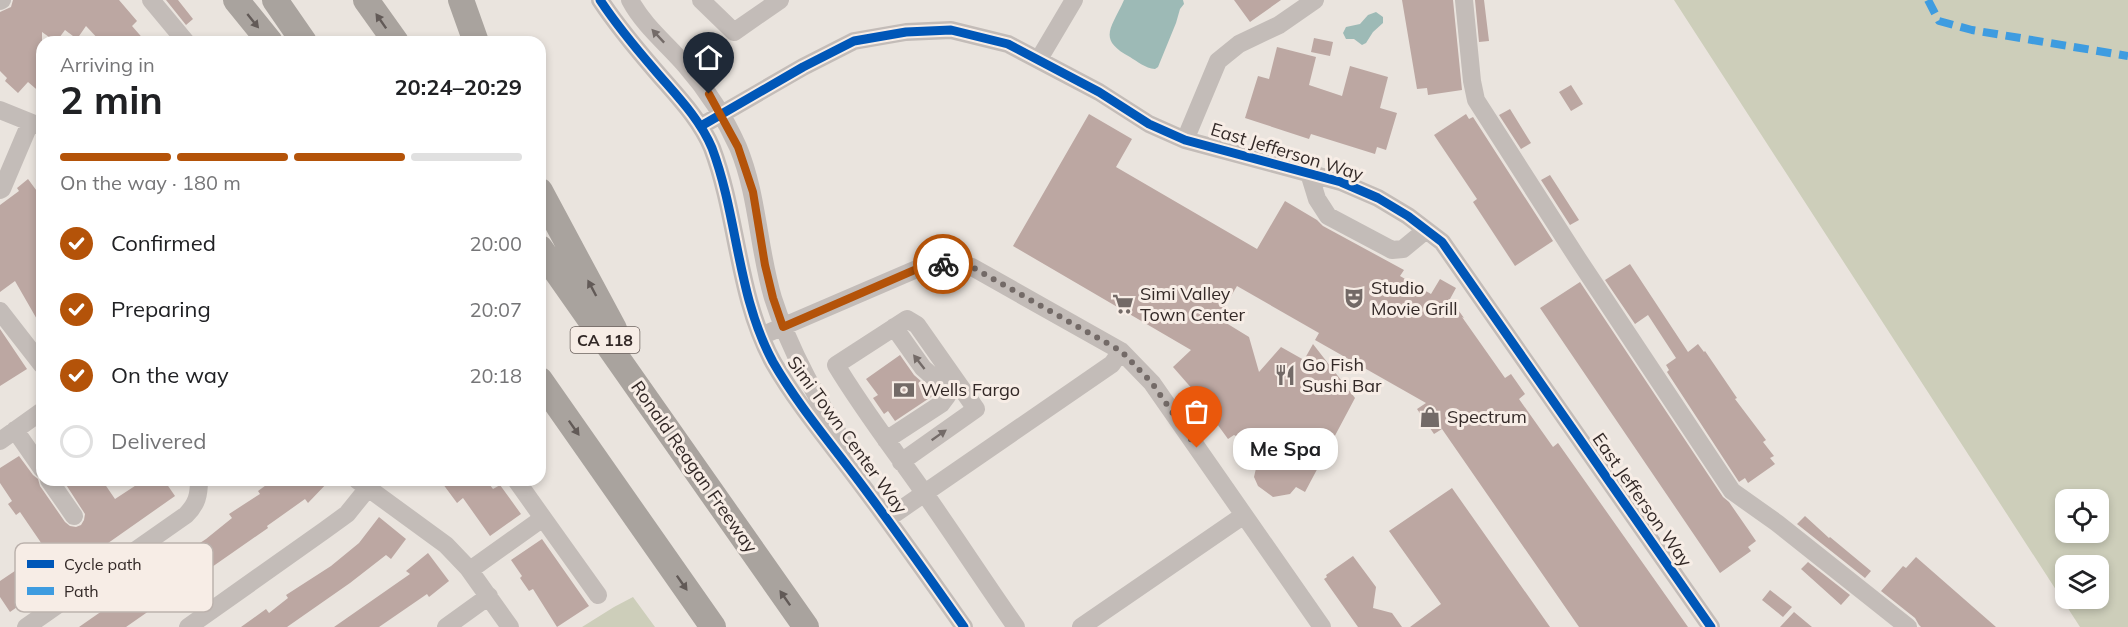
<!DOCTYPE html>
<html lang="en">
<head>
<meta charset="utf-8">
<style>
  body { margin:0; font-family:Mulish,sans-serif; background:#f2f2f2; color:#202124; height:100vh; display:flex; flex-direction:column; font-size:22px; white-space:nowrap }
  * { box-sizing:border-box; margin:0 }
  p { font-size:20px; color:#757577 }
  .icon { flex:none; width:33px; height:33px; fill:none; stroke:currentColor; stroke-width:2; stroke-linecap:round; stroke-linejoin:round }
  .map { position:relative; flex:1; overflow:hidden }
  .sheet { position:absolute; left:36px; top:36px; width:510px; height:450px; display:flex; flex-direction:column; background:#fff; border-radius:18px; box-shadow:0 3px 9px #0003 }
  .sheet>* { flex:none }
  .tools { position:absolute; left:2055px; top:489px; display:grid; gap:12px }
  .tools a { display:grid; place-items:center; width:54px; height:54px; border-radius:12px; background:#fff; box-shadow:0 3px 9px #0003; font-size:30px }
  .pin { position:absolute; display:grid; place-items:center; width:51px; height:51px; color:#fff; margin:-62px -26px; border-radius:50% 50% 50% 0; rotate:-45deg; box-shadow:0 0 6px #0007 }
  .pin .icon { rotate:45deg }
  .courier { position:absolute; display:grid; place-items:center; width:60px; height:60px; margin:-30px; border:4px solid #b45309; border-radius:50%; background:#fff; color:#222; box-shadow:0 2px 8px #0007 }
  .bubble { position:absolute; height:42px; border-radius:18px; background:#fff; box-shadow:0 3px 9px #0003; font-size:20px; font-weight:700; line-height:42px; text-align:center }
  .head em { font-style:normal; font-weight:700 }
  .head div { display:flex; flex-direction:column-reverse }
  .head { display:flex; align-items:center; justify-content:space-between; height:102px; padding:0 24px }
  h1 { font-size:39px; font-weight:700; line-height:45px }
  .bar { display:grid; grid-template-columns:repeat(4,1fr); gap:9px 6px; align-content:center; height:72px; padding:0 24px }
  .bar i { height:8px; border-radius:4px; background:#e0e0e0 }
  .bar .on { background:#b45309 }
  .bar p { grid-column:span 4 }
  ol { padding:0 24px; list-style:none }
  li { display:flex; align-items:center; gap:18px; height:66px }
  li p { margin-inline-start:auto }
  li .icon { padding:6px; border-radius:50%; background:#b45309; color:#fff; stroke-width:4 }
  li:last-child { color:#757577 }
  li i { width:33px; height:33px; border:3px solid #e0e0e0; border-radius:50% }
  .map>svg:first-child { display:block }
  .green { fill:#cdceba; fill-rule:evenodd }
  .water { fill:#9dbab6 }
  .building { fill:#bca7a2 }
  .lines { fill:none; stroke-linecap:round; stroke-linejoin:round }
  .minor { stroke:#c3bcb8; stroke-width:18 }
  .highway { stroke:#a9a39e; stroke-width:26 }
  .quiet { stroke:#3e9ce0; stroke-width:8; stroke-dasharray:15 8; stroke-linecap:butt }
  .cycleway-casing { stroke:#f7ede6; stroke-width:13 }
  .cycleway { stroke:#0057b8; stroke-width:9 }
  .oneway { fill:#625a57 }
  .oneway2 { fill:#746b68 }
  .done { stroke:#736a67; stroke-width:6; stroke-dasharray:0 10.8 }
  .route { stroke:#b45309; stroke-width:8 }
  .labels { text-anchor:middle; stroke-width:6; stroke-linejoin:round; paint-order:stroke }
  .shield { fill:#f7ede6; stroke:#6e6460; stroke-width:1.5 }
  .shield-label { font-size:16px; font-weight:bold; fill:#332927 }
  .street-label { font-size:18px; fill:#332927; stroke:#f7ede6 }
  .poi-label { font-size:18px; fill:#332927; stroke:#f7ede6; text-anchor:start }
  .key { fill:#f7ede6; stroke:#bcb2ad; stroke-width:1.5 }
  .key-label { font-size:16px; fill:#332927 }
</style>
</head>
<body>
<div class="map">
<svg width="2128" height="627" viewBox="0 0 2128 627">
  <rect width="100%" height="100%" fill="#eae4de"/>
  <path class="green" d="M1674 0H2128V627H2080ZM2066 500H2098V532H2066ZM2066 566H2098V598H2066Z
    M633 597 655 627H582L614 607Z"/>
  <path class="water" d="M1124 0H1183L1184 4 1180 9 1176 23 1158 67 1155 69C1145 68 1138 62 1130 57 1097 39 1111 29 1124 0Z
    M1376 12 1383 17V23L1373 32 1366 43 1362 45 1354 39H1346L1343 33 1346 27 1360 24 1368 15Z"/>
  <path class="building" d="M13 0H119L137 21 132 26 146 42H101L86 26 77 39 65 30 56 42 42 32V94L28 82 18 93 5 81 7 78 0 71V12L11 7Z
    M166 0H178L193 19 186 25Z
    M1234 0H1281L1250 22Z
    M1402 0H1453L1462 90 1428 95 1427 88 1417 89Z
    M1475 0H1484L1489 41 1479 42Z
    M1314 38 1333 42 1330 56 1311 52Z
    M1277 47 1316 57 1309 85 1342 96 1350 66 1388 77 1380 108 1397 113 1386 150 1377 147 1375 154 1311 134 1309 139 1245 118 1258 76 1269 79Z
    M1571 85 1583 104 1571 111 1559 92Z
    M1510 109 1531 143 1521 149 1499 115Z
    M1089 114 1132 139 1116 167 1257 249 1285 201 1317 220 1323 226 1404 270 1400 276 1431 294 1440 279 1456 288 1450 299 1464 318 1462 317 1505 378 1511 374 1525 394 1519 399 1553 447 1558 443 1688 627H1579L1442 429 1434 434 1417 409 1426 403 1315 340 1319 333 1237 286 1218 318 1249 337 1259 372 1281 347 1304 360 1313 344 1355 398 1305 492 1296 487 1290 494 1273 497 1258 486 1254 477 1257 464 1251 461 1258 447 1234 435 1228 439 1212 417 1215 415 1173 367 1191 350 1013 246Z
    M1466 114 1469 119 1473 117 1553 241 1515 266 1473 202 1477 199 1434 135Z
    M1550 175 1579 220 1570 225 1541 180Z
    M28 179 42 198V328L15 281 0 292V205L19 191 17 188Z
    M1630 264 1688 352 1698 344 1704 352 1705 351 1737 398 1735 399 1766 440 1763 442 1774 456 1770 458 1775 464 1748 483 1745 478 1739 482 1667 372 1669 370 1666 365 1676 358 1648 315 1635 324 1605 280Z
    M1580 282 1723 497 1729 502 1756 541 1748 547 1751 551 1720 573 1540 308Z
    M0 329 27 369 0 386Z
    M900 355 914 375 931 390 934 395 895 421 888 411 884 414 873 398 878 395 866 379Z
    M19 456 33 475 38 479 40 486 65 522 70 526 76 527 81 525 84 520 85 514 63 480H102L115 499 144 480H164L175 496 10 612 0 597V581L46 550 20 512 16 515 8 504 12 501 0 483V468Z
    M273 480H330L308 503 305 499 267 526 268 528 126 627H79L155 574 153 572 161 566 158 561 168 554 173 561 206 539 232 518 229 514 260 494 258 491Z
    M440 480H486L493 489 500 485 521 514 490 536 463 498 457 503Z
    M1452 488 1550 627H1410L1441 604 1389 531Z
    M1805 516 1829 538 1830 537 1871 571 1865 578 1797 524Z
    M379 517 406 539 391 559 386 555 350 583 287 627H241L266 609 269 613 288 598 286 595 331 566 359 543Z
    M542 539 589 606 557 627 533 589 529 591 520 578 522 576 511 560Z
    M428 553 449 581 429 597 427 594 379 627H334L410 574 406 571Z
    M1353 556 1376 587 1373 608 1392 613 1402 627H1358L1324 579 1327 577 1326 575Z
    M1916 557 1996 627H1921L1919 625 1915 618 1881 591 1903 566 1906 568Z
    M1808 562 1850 595 1841 605 1801 569Z
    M1770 590 1792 607 1783 617 1762 600Z
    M1794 612 1812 627H1780Z"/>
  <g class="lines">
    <path class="minor" d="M151 0 186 42
      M600 0C616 24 634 46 653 68 674 93 699 117 712 148 738 217 737 296 773 362 796 402 827 439 855 476 893 526 928 576 964 627
      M630 0C644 26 667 44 686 66 707 90 725 118 738 147 758 195 758 248 773 298 790 352 819 401 848 450
      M701 0 734 32 780 0
      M1464 0 1472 81 1476 100 1578 259 1732 491 1777 523 1908 627
      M0 1 2 0
      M1039 59 1074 0
      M0 110 42 127
      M701 126 803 67 854 41 906 32 951 30 1008 44 1099 92 1149 124 1185 140 1341 182 1378 198 1408 216 1442 242 1711 627
      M1185 140 1218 61 1239 44 1279 25 1315 0
      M1309 173 1317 199 1328 216 1392 250 1403 249 1426 230
      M0 190 2 189 30 123
      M0 311 42 365
      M761 336 926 265 946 263 972 267 1121 351 1152 383 1322 627
      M15 430 42 469
      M886 440 941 404 947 396 940 383 923 368 894 327
      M0 441 42 411
      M901 462 976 409 917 325 907 319 836 365C863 410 895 451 925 494 956 538 985 583 1016 627
      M49 480 74 516
      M357 480 446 545 468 568 510 627
      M543 518 598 595
      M887 519 1112 364 1121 351
      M470 570 543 518 516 480
      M26 627 186 515C197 504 199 495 199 480
      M188 627 325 530 347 514 368 488
      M446 627 489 596
      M1081 627 1244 515"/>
    <path class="highway" d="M236 0 270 42
      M275 0 304 42
      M366 0 396 42
      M461 0 476 42
      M540 191 614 329
      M540 248 806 627
      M540 380 713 627"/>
    <path class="quiet" d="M1928 0 1939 21 1972 30 2128 56"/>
    <defs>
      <path id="cycleway" d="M600 0C616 24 634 46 653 68 674 93 699 117 712 148 738 217 737 296 773 362 796 402 827 439 855 476 893 526 928 576 964 627
        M701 126 803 67 854 41 906 32 951 30 1008 44 1099 92 1149 124 1185 140 1341 182 1378 198 1408 216 1442 242 1711 627"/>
    </defs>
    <use href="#cycleway" class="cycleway-casing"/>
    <use href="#cycleway" class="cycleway"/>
  </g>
  <defs><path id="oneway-solid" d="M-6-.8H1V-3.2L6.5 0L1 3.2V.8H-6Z" transform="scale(1.5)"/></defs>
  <g class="oneway">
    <use href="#oneway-solid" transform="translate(253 21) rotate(51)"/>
    <use href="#oneway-solid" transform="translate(381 21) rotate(-125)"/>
    <use href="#oneway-solid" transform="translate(592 288) rotate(-118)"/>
    <use href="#oneway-solid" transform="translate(574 428) rotate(55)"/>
    <use href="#oneway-solid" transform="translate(682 583) rotate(55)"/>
    <use href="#oneway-solid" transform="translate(785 598) rotate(-125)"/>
  </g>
  <g class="oneway2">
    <use href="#oneway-solid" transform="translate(658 36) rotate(-133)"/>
    <use href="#oneway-solid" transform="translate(919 362) rotate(-128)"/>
    <use href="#oneway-solid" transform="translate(939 435) rotate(-35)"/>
  </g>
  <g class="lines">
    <path class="done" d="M943 264 972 267 1121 351 1152 383 1197 448"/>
    <path class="route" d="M709 94 738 147 753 192 765 265 773 298 783 327 926 265 943 264"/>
  </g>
  <defs>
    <symbol id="theatre-bare" viewBox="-9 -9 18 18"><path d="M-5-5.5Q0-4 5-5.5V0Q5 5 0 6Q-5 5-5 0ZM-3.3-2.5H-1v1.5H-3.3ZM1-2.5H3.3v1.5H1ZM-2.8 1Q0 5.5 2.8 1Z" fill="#736a67" stroke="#f7ede6" stroke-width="2.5" paint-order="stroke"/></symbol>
    <symbol id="supermarket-bare" viewBox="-9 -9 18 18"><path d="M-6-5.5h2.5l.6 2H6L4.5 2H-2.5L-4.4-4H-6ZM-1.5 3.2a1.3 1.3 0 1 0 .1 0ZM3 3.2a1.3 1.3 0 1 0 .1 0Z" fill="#736a67" stroke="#f7ede6" stroke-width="2.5" paint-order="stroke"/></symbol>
    <symbol id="restaurant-bare" viewBox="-9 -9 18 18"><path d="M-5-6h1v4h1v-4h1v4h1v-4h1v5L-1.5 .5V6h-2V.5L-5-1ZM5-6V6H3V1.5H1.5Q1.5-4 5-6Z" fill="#736a67" stroke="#f7ede6" stroke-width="2.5" paint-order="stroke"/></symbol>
    <symbol id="bank-bare" viewBox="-9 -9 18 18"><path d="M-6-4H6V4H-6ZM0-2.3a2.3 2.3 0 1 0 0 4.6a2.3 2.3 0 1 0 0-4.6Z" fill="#736a67" stroke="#f7ede6" stroke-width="2.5" paint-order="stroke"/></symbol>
    <symbol id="shop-bare" viewBox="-9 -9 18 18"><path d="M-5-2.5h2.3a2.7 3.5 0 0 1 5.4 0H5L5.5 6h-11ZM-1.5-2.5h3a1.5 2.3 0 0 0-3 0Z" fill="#736a67" stroke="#f7ede6" stroke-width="2.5" paint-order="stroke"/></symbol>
  </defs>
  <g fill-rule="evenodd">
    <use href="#theatre-bare" x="1339" y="283" width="30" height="30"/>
    <use href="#supermarket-bare" x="1108" y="289" width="30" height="30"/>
    <use href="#restaurant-bare" x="1270" y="360" width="30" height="30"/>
    <use href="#bank-bare" x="889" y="375" width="30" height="30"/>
    <use href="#shop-bare" x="1415" y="402" width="30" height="30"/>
  </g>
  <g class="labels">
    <rect class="shield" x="570.5" y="327" width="69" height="26" rx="4.5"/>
    <g class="shield-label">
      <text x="605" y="346">CA 118</text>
    </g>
    <g class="street-label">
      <text transform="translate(1287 152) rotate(17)" y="6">East Jefferson Way</text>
      <text transform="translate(847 435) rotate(54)" y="6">Simi Town Center Way</text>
      <text transform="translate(694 467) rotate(55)" y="6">Ronald Reagan Freeway</text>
      <text transform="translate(1642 500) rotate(55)" y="6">East Jefferson Way</text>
    </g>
    <g class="poi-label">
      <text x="1371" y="294">Studio<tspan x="1371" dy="21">Movie Grill</tspan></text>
      <text x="1140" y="300">Simi Valley<tspan x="1140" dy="21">Town Center</tspan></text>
      <text x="1302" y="371">Go Fish<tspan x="1302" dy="21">Sushi Bar</tspan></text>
      <text x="921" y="396">Wells Fargo</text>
      <text x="1447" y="423">Spectrum</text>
    </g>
  </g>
  <rect x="15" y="543" width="198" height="69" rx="9" class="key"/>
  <rect x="27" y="560" width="27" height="8" fill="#0057b8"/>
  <rect x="27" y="587" width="27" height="8" fill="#3e9ce0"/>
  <g class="key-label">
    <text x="64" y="570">Cycle path</text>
    <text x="64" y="597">Path</text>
  </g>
</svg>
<div class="tools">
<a><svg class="icon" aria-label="locate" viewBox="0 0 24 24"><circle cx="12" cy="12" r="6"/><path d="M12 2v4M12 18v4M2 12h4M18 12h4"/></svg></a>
<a><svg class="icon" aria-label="layers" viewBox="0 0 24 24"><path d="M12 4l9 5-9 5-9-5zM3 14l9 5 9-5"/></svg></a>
</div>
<div class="pin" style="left:1197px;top:448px;background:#ea580c"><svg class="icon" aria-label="bag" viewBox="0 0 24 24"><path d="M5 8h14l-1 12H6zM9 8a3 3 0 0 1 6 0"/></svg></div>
<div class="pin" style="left:709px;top:94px;background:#1f2937"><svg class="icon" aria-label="home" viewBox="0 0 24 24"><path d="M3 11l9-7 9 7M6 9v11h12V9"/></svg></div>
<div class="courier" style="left:943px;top:264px"><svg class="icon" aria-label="bike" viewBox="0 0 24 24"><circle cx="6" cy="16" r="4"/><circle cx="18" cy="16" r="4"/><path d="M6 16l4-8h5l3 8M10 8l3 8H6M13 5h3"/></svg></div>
<div class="bubble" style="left:1233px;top:428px;width:105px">Me Spa</div>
<section class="sheet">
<div class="head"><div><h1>2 min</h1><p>Arriving in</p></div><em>20:24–20:29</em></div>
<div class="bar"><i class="on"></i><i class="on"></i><i class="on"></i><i></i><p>On the way · 180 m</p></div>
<ol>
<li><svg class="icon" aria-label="check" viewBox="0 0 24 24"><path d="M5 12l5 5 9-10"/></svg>Confirmed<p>20:00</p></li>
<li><svg class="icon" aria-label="check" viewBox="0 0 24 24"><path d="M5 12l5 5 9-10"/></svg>Preparing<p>20:07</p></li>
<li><svg class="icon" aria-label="check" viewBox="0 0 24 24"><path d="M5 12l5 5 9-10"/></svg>On the way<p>20:18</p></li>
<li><i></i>Delivered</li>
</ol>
</section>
</div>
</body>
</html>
